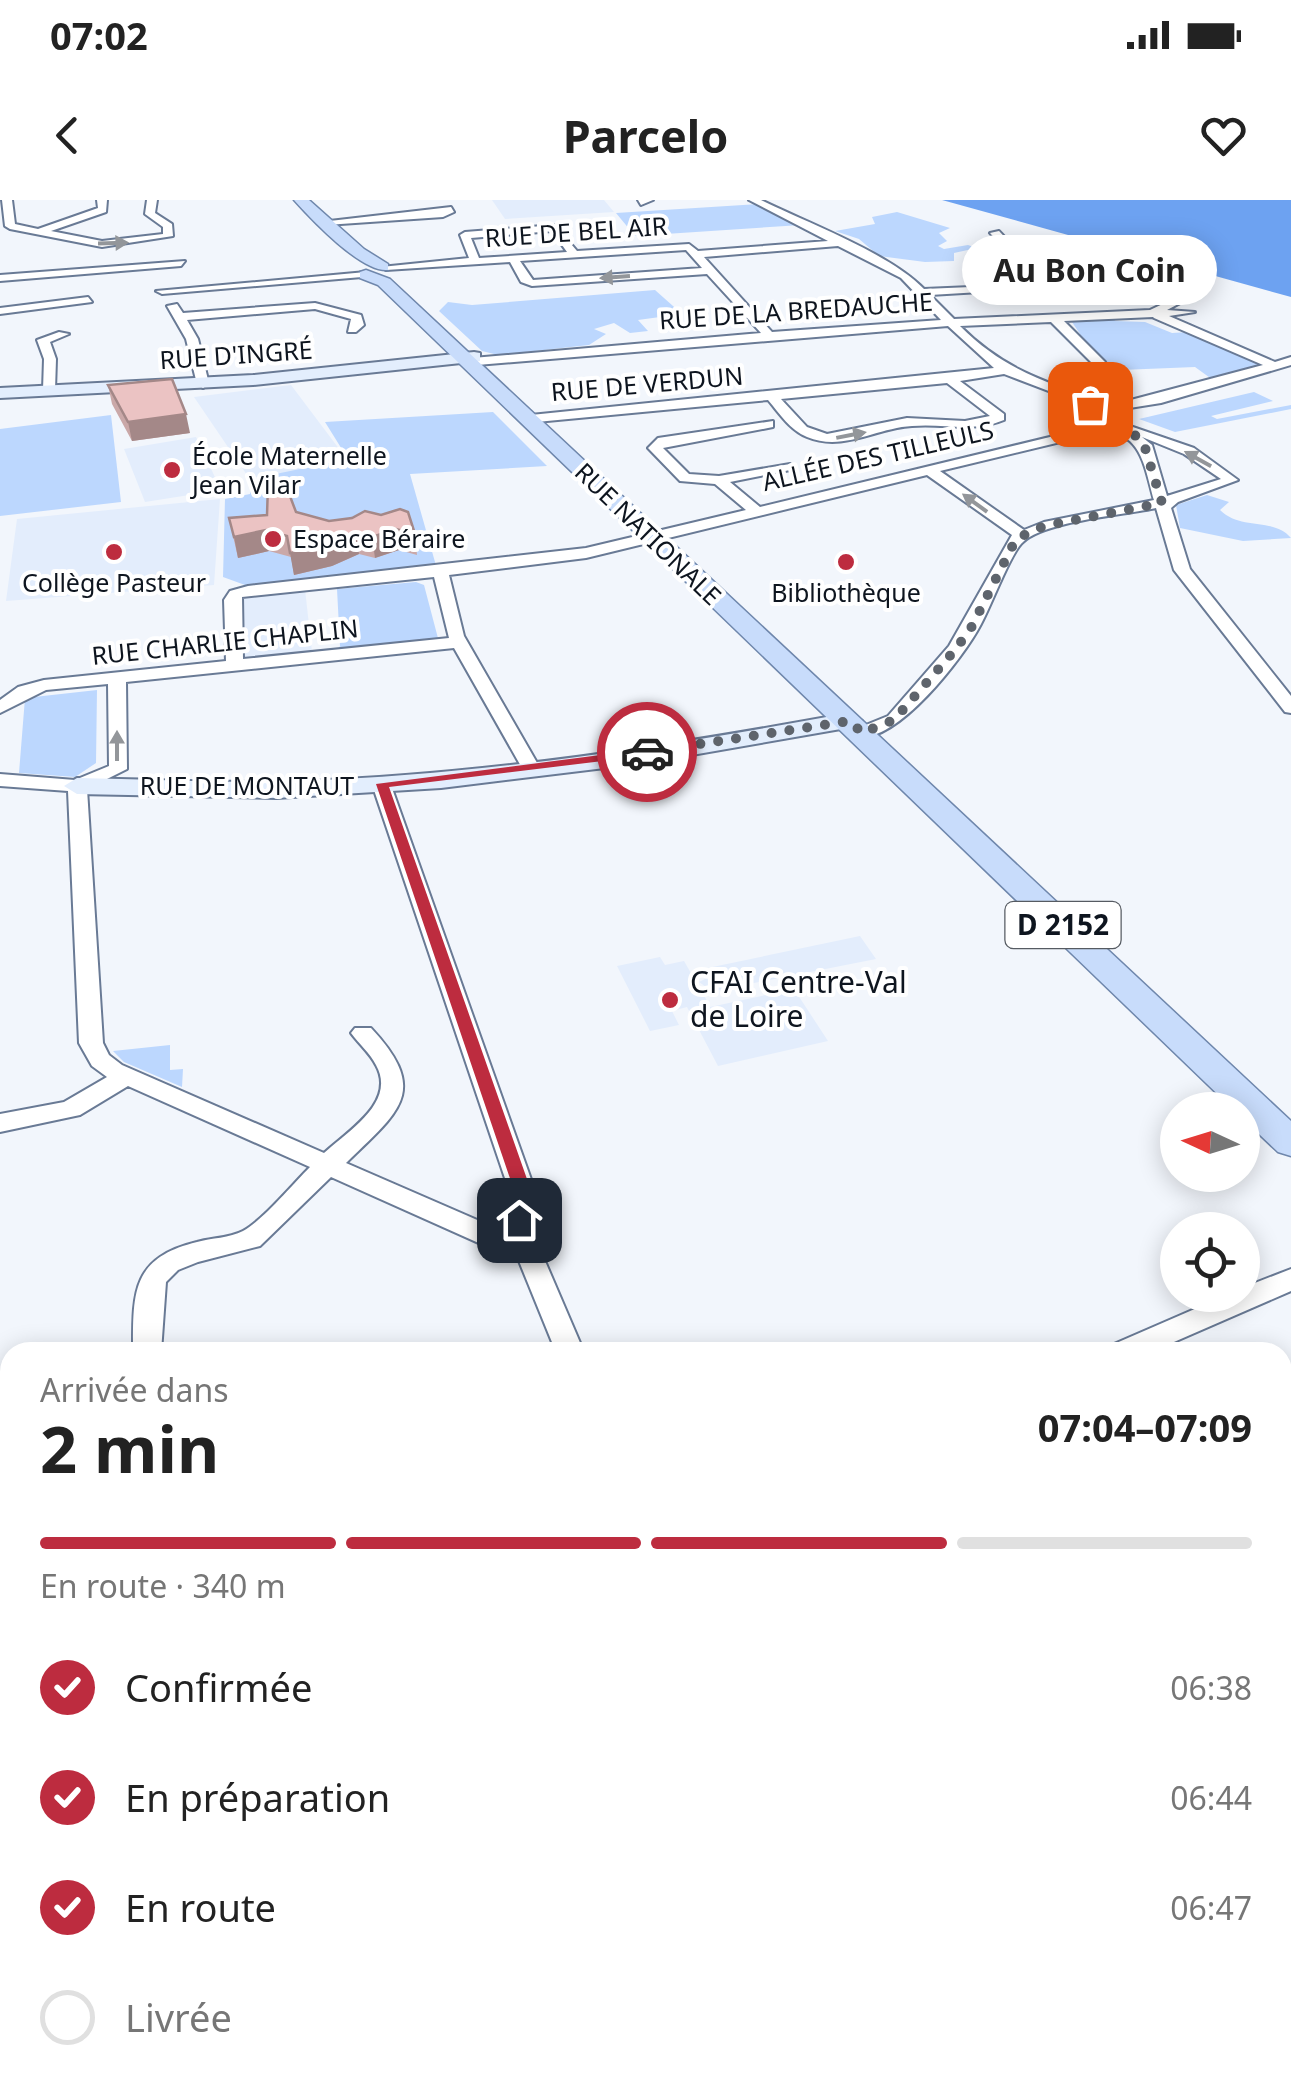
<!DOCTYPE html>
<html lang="fr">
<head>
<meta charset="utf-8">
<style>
  body { margin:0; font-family:"Noto Sans",sans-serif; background:#f6f6f6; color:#222; height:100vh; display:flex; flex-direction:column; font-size:38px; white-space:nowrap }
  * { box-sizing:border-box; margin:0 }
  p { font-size:32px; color:#767676 }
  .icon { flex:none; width:55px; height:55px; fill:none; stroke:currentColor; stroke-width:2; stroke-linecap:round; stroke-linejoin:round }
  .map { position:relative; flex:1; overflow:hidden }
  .sheet { position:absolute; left:0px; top:1142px; width:1292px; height:752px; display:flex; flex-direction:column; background:#fff; border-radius:30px 30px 0 0; box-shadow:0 5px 25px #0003 }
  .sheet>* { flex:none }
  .needle { width:65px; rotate:274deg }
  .fabs { position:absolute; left:1160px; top:892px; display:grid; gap:20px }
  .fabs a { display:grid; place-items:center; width:100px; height:100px; border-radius:50%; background:#fff; box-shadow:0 5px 25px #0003; font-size:50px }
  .pin { position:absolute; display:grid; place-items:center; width:85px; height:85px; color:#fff; margin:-42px; border-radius:20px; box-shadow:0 5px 15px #0006 }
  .courier { position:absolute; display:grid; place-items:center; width:100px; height:100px; margin:-50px; border:8px solid #bd2c3f; border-radius:50%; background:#fff; color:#222; box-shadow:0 2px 12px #0007 }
  .bubble { position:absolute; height:70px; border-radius:35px; background:#fff; box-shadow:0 5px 25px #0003; font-size:32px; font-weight:700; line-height:70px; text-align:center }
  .headline em { font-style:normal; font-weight:700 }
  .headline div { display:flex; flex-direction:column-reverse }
  .headline { display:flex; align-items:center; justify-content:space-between; height:170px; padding:0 40px }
  h1 { font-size:65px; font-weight:700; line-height:75px }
  .bar { display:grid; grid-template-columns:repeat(4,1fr); gap:15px 10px; align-content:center; height:120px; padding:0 40px }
  .bar i { height:12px; border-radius:8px; background:#e0e0e0 }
  .bar .current { background:#bd2c3f }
  .bar p { grid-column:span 4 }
  ol { padding:0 40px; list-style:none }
  li { display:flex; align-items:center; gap:30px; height:110px }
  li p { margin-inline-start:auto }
  li .icon { padding:10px; border-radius:50%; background:#bd2c3f; color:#fff; stroke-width:4 }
  li:last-child { color:#767676 }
  li i { width:55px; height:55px; border:5px solid #e0e0e0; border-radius:50% }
  .status { display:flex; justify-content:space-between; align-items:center; height:70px; padding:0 50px; background:#fff; direction:ltr }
  .status svg { height:28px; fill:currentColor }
  header { display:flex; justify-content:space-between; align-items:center; height:130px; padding:0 40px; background:#fff; font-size:45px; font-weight:700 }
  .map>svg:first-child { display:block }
  .built { fill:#e3edfc }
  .green { fill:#bcd7fe }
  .water { fill:#6da2f1 }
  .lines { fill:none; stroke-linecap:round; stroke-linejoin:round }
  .street-casing { stroke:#697a95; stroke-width:4 }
  .secondary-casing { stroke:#697a95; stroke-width:4 }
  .primary-casing { stroke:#6f87ac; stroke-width:3 }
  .street { fill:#fff; fill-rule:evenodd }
  .secondary { fill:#e3eefd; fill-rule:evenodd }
  .primary { fill:#c8dcfb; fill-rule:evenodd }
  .wall { fill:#caa8a8 }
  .shaded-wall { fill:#a48888 }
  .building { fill:#ebc3c3; stroke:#a48888; stroke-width:2.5 }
  .oneway { fill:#93969a }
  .route { fill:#bd2c3f }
  .done { stroke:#5e646c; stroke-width:10; stroke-dasharray:0 18 }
  .poi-dot { fill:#bd2c3f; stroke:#fff; stroke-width:4 }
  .labels { text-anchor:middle; stroke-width:8; stroke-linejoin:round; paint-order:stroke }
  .far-street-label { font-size:25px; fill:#0e151f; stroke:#fff }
  .far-poi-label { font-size:25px; fill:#0e151f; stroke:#fff; text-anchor:start }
  .shield { fill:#fff; stroke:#565b62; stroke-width:2.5 }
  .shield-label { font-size:28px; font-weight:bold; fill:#0e151f }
  .poi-label { font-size:30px; fill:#0e151f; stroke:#fff; text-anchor:start }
</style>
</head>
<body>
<div class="status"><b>07:02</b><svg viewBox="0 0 49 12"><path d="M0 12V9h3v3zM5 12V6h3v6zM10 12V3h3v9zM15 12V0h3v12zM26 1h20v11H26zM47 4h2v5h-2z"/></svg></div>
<header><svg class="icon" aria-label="back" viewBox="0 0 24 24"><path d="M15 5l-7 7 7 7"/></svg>Parcelo<svg class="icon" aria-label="heart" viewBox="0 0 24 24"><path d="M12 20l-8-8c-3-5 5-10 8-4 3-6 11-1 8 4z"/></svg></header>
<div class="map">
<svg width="1291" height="1893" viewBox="0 0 1291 1893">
  <rect width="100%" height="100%" fill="#f2f6fc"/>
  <path class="built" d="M492 0H604L614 12 505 19Z
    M291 185 343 254 313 269 249 278 194 197Z
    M196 237 221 290 145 302 124 249Z
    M220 299 214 385 6 401 17 319Z
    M305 389 312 452 243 459 238 405 249 394Z
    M860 736 876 759 703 793 710 807 794 789 828 841 718 866 687 807 672 811 679 825 650 831 617 766 660 757 665 765 684 761 700 789 706 787 699 782 707 778 703 769Z"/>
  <path class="green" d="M759 4 801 25 635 36 616 13Z
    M897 12 950 28 939 33 947 41 938 46 944 49 968 45 977 48 954 53V61L925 62 879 56 859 39 835 31 875 24 872 17Z
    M655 90 682 114 638 120 648 131 630 133 614 123 594 129 606 134 589 145 498 155 482 151 439 111 448 102 472 105Z
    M1112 116 1115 121 1145 122 1172 133 1189 132 1261 165 1213 180 1195 167 1121 170 1110 167 1074 136 1080 134 1070 119Z
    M1254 192 1273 201 1211 216 1217 219 1291 205V209L1175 232 1139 219Z
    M493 212 547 266 410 274 437 369 245 385 223 377 225 299 250 294 252 279 348 259 325 222Z
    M111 215 121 302 0 316V229Z
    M1207 295 1229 302 1220 310C1241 331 1274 317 1291 338L1243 341 1180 328 1176 305Z
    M416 382 424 385 439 442 337 452 340 446 337 389Z
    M97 490 96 563 75 577 19 573 25 498Z
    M170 845V870L183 869 182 887 124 862 113 851Z"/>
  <path class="water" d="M942 0H1291V97Z"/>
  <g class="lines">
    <defs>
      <path id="street" d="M2 0H12L15 24 38 29 98 8 97 0H107L106 12 51 31 102 41 163 34V27L145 14 147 0H157L155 13 172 24 173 36 102 47 10 29 5 26Z
        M638 0H653L641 5Z
        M749 0H761C808 23 889 53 924 89L1045 84 1025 71 990 33 999 31 1033 67 1059 83 1128 77 1152 81 1184 101 1167 110 1195 112 1169 116 1275 162 1291 157V165L1161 203 1117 210 1130 220 1127 225 1194 248 1238 280 1178 302 1171 308 1190 369 1291 496V513L1285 512 1174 370 1156 308C1125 315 1045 321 1023 342 1011 352 991 406 981 424 964 457 897 544 856 537V529L888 516 949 446 1012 335 927 275 586 358 449 375 464 436 540 568 538 572H524L522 568 454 448 126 482 127 569 87 589 103 843 109 855 122 865 324 953C348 931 397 902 376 865 370 853 359 844 351 833L355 828H371C431 892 398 912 346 963L498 1029 512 999 372 584 382 578 389 580 538 999 532 1020 520 1038 539 1047 584 1152H556L519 1061 331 977 260 1046 198 1062 178 1070 166 1082 161 1152H133C133 1093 131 1058 197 1042 211 1038 230 1038 243 1031 263 1020 292 985 310 967L128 886 80 915 0 932V914L64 902 107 877 92 866 79 843 68 591 0 586V574L75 580 109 566 108 484 46 490 0 513V500L18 487 44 480 226 461 224 400 230 391 248 386 586 348 746 310 715 284 680 281 648 248 658 238 773 221V227L768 228 663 248 689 274 719 276 790 264V270L730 282 760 307 1116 221 1101 211 1004 174 960 181 1004 214V220C973 233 944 223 912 226 876 228 843 252 807 237 790 230 780 214 768 200L526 223 519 219 521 216 994 168 948 126 465 166 461 159 761 133 707 74 532 86 521 82 510 62 386 70 381 67 469 58 460 35 465 32 555 25 577 51 689 44 698 51 828 41ZM552 31 567 52 479 58 471 38ZM838 46 901 78 941 120 772 132 704 57ZM686 50 702 68 533 80 520 61ZM1128 83 1145 86 1169 101 1150 110 954 119 930 95ZM1153 117 1154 118 1263 165 1127 201 1105 162 1064 121ZM1051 122 1096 167 1116 203 1107 204C1048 182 1006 172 960 126ZM947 183 990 216 965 221 907 218 827 234 807 227 781 199ZM1102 232C1142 231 1145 269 1154 300L1044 322 1024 330 940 271ZM1142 237 1184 254 1221 279 1167 296 1152 245ZM434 377 449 438 243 459 242 397Z
        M451 7 454 12 443 17 326 25 321 22Z
        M185 61 181 66 0 81V75Z
        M366 72 362 77 162 94 156 91Z
        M88 97 92 102 0 114V108Z
        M315 103 361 115 364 125 356 132H348L351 119 315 109 187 120 198 139 209 184 203 188 197 184 186 139 167 106 177 104 183 113Z
        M59 132 69 134 50 142 56 159 55 190 49 194 43 190 44 159 37 140Z
        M1291 1069V1091L1151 1152H1110L1114 1144 1227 1095H1242V1088Z
        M1291 1602V1638L1282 1642V1606Z
        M10 1816V1858L0 1862V1820Z
        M877 1885H918L921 1893H880Z"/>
      <path id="secondary" d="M474 152 480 153V161L253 185 0 198V188L253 175Z
        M849 513 862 521 858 526 646 563 441 588 276 598 77 594 64 586 77 578C153 579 229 584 305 581 488 574 669 546 849 513Z"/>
      <path id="primary" d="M294 0H309L364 49 388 64V70C362 73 311 19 294 0Z
        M366 70 390 79 1291 921V956L1278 952 1242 918V910H1234L378 85 360 78V72Z"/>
    </defs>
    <use href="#street" class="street-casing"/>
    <use href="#secondary" class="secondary-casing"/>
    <use href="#primary" class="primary-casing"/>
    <use href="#street" class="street"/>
    <use href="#secondary" class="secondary"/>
    <use href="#primary" class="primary"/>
  </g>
  <path class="wall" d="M108 185 190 233 132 241 112 204Z
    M296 312 329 321 352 318 415 334 417 355 399 350 375 358 359 354 332 366 294 375 291 357 269 351 238 358 229 318Z"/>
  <path class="shaded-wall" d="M186 214 190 233 132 241 128 222Z
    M396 329 399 350 375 358 372 337Z
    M266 330 269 351 238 358 234 337Z
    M356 333 359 354 332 366 294 375 290 353Z"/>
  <path class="building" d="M172 179 186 214 128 222 108 185Z
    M285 283 296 312 329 321 352 318 365 311 381 315 400 309 408 312 415 334 396 329 372 337 356 333 329 345 290 353 287 336 266 330 234 337 229 318 267 315 268 285Z"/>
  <defs><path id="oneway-solid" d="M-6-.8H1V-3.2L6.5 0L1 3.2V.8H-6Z" transform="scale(2.5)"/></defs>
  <g class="oneway">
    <use href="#oneway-solid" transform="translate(113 43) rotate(-2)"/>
    <use href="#oneway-solid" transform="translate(615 77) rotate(176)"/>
    <use href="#oneway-solid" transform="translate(851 235) rotate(-11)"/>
    <use href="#oneway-solid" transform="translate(1198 259) rotate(-151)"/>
    <use href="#oneway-solid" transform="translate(975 303) rotate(-144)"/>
    <use href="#oneway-solid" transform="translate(117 546) rotate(-90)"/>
  </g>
  <path class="route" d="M647 549 652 555 389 587 534 999 528 1020 519 1027 510 1020 517 999 376 584Z"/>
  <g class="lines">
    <path class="done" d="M647 552 850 521 862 533 894 520 955 450 971 428 1016 339 1044 326 1162 303 1143 241 1120 225 1124 220 1090 204"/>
  </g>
  <g class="poi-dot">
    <circle cx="172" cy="270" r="10"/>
    <circle cx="273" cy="339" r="10"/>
    <circle cx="114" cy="352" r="10"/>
    <circle cx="846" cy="362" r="10"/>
    <circle cx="670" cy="800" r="10"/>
  </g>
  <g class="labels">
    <g class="far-street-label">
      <text transform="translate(576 32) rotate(-4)" y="9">RUE DE BEL AIR</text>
      <text transform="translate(796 111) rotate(-4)" y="9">RUE DE LA BREDAUCHE</text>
      <text transform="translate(236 155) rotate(-4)" y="9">RUE D'INGRÉ</text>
      <text transform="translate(647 184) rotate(-5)" y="9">RUE DE VERDUN</text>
      <text transform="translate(878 256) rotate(-13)" y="9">ALLÉE DES TILLEULS</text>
      <text transform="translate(648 334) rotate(44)" y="9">RUE NATIONALE</text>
      <text transform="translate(225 442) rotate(-6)" y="9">RUE CHARLIE CHAPLIN</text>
      <text x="247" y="595">RUE DE MONTAUT</text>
    </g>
    <g class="far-poi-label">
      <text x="192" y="265">École Maternelle<tspan x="192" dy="29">Jean Vilar</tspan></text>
      <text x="293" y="348">Espace Béraire</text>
      <text x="114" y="392" text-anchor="middle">Collège Pasteur</text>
      <text x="846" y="402" text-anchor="middle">Bibliothèque</text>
    </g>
    <rect class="shield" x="1005.5" y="702" width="115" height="46" rx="8"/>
    <g class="shield-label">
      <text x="1063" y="735">D 2152</text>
    </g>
    <g class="poi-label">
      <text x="690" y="793">CFAI Centre-Val<tspan x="690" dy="34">de Loire</tspan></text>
    </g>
  </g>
</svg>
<div class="fabs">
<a><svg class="needle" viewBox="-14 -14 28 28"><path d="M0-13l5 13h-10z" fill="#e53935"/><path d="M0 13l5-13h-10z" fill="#767676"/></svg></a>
<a><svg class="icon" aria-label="locate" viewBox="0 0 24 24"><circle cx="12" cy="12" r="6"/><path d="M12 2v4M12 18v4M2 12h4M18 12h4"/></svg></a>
</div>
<div class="pin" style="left:1090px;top:204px;background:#ea580c"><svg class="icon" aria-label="bag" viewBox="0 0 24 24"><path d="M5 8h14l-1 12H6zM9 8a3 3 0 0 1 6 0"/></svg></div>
<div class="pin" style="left:519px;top:1020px;background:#1f2937"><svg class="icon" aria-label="home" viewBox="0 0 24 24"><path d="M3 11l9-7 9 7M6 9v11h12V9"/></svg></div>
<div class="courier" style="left:647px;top:552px"><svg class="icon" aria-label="car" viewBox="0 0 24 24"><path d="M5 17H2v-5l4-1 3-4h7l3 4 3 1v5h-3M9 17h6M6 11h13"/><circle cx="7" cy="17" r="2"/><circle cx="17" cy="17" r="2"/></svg></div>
<div class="bubble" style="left:962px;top:35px;width:255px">Au Bon Coin</div>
<section class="sheet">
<div class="headline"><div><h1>2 min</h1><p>Arrivée dans</p></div><em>07:04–07:09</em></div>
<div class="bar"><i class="current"></i><i class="current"></i><i class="current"></i><i></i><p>En route · 340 m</p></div>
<ol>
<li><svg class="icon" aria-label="check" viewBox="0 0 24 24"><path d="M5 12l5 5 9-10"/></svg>Confirmée<p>06:38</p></li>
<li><svg class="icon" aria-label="check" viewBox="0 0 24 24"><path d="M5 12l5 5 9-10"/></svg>En préparation<p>06:44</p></li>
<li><svg class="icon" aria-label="check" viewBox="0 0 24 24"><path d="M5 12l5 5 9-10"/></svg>En route<p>06:47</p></li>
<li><i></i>Livrée</li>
</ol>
</section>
</div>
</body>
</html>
